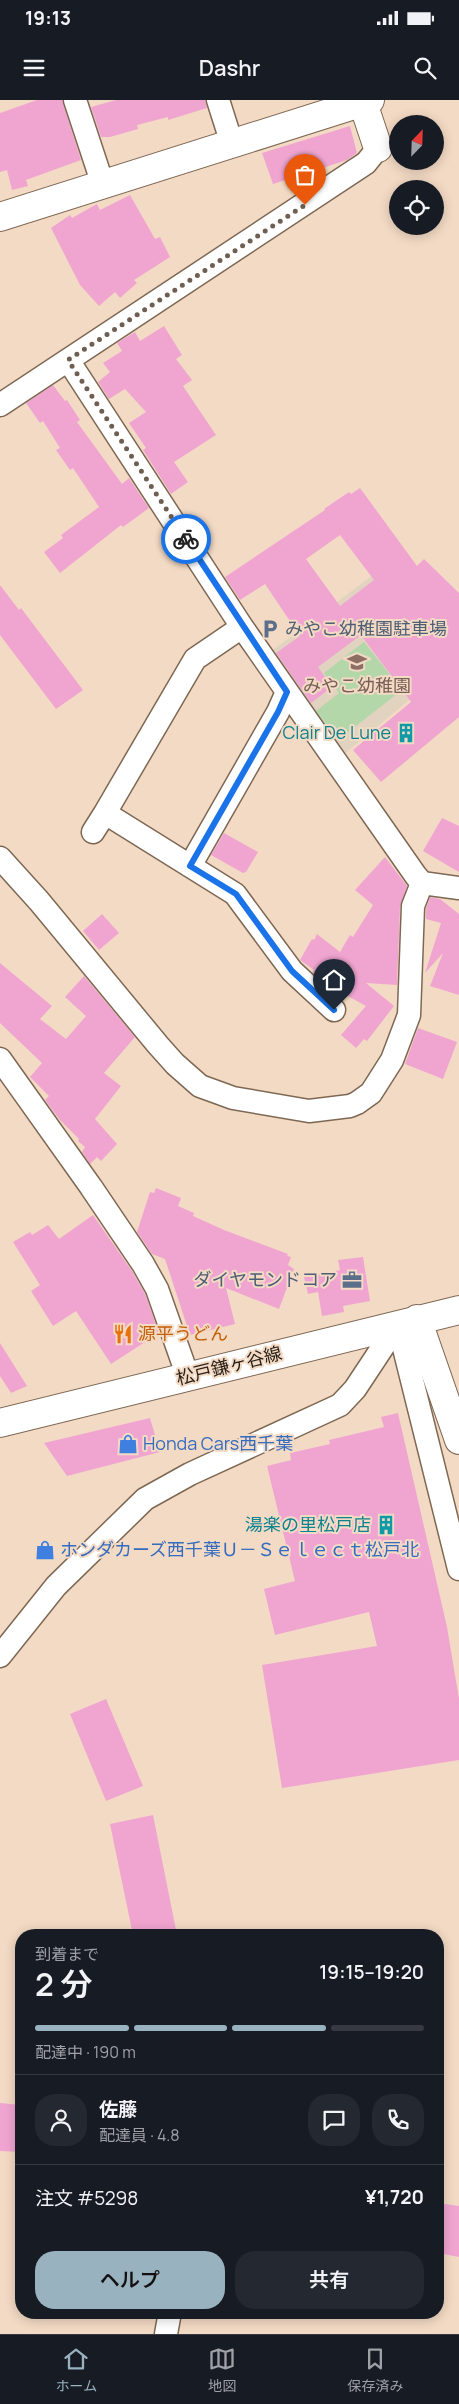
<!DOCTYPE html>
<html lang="ja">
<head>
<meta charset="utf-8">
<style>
  body { margin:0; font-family:Manrope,"Noto Sans JP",sans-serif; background:#242831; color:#f1f3f6; height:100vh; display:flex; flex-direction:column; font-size:19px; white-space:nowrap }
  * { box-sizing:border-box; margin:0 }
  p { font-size:16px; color:#9ea1a6 }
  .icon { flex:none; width:28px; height:28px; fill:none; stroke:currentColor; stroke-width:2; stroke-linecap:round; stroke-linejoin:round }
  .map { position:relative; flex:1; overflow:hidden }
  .panel { position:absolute; left:15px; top:1829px; width:429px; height:390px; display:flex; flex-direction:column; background:#171b24; border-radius:20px; box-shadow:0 2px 12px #0003 }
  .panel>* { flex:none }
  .needle { width:32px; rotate:23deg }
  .buttons { position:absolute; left:389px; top:15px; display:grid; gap:10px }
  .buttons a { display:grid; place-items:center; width:55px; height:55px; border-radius:50%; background:#171b24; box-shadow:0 2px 12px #0003; font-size:25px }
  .pin { position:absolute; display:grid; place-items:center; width:42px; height:42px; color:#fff; margin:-51px -21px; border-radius:50% 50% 50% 0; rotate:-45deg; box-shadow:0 0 5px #0007 }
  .pin .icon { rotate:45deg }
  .courier { position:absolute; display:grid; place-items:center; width:50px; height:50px; margin:-25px; border:4px solid #1a73e8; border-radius:50%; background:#fff; color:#222; box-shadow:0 1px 6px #0007 }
  .summary em { font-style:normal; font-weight:600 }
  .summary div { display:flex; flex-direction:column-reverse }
  .summary { display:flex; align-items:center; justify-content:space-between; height:85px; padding:0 20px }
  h1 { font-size:32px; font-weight:600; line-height:38px }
  .bar { display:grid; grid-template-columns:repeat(4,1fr); gap:8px 5px; align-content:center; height:60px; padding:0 20px }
  .bar i { height:6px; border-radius:4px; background:#363941 }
  .bar .active { background:#98b2bf }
  .bar p { grid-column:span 4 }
  .line { display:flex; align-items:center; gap:12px; padding:0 20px; border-top:1px solid #363941 }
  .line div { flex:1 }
  .round { display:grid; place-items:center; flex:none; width:52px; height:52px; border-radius:20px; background:#242831 }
  .action { display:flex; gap:10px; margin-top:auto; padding:10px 20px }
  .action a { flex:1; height:58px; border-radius:20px; background:#98b2bf; color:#111; font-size:20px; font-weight:600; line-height:58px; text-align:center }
  .action a+a { background:#242831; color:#f1f3f6 }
  .status { display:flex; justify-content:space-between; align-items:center; height:35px; padding:0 25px; background:#171b24; direction:ltr }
  .status svg { height:14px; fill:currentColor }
  header { display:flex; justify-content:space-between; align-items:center; height:65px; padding:0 20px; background:#171b24; font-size:22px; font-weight:600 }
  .tab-bar { display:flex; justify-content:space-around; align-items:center; height:70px; border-top:1px solid #363941; background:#171b24; font-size:14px; color:#9ea1a6 }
  .tab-bar a { display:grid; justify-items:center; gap:2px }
  .tab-bar .active { color:#98b2bf }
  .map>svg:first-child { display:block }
  .education { fill:#e1d3c0 }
  .green { fill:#b3d7a9 }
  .building { fill:#f0a5d1; fill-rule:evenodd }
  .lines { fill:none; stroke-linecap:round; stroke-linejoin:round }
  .street-casing { stroke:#7e6854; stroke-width:25 }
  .secondary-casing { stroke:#7e6854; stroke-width:30 }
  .street { stroke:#fff; stroke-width:22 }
  .secondary { stroke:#fff; stroke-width:28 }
  .done { stroke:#6e5f52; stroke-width:5; stroke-dasharray:0 9 }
  .route { stroke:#1a73e8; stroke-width:6 }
  .labels { text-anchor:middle; stroke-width:4; stroke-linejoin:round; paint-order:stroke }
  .service-label { font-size:18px; fill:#4e5e75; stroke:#f3dac4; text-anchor:start }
  .education-label { font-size:18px; fill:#785e54; stroke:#f3dac4 }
  .culture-label { font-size:18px; fill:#0d838f; stroke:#f3dac4; text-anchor:end }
  .food-label { font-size:18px; fill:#c56008; stroke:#f3dac4; text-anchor:start }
  .street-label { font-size:18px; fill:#261d15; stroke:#f3dac4 }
  .shop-label { font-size:18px; fill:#366cbe; stroke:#f3dac4; text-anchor:start }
</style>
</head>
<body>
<div class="status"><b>19:13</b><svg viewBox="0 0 49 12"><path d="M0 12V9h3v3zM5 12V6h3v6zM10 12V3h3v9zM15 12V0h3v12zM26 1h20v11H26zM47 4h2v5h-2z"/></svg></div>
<header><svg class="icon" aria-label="menu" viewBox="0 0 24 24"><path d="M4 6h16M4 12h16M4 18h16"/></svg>Dashr<svg class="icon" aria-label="search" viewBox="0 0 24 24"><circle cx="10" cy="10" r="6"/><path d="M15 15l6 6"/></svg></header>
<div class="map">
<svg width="459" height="2234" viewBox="0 0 459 2234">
  <rect width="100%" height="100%" fill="#f3dac4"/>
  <path class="education" d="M373 475 444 571 343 655 269 553Z"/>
  <path class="green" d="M364 542 402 590 338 640 316 611 339 593 324 573Z"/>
  <path class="building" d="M37 0H62L81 60 26 80 28 86 12 90 7 70 0 72V13Z
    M116 0H205L207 8 168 20V17L137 25 138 29 110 37H101L91 7Z
    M350 26 357 53 347 60 273 84 262 53Z
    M130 95 155 139 160 137 170 157 134 180 137 183 120 198 115 192 99 206 80 185 51 128 70 115 72 118 97 104 100 110Z
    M164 226 182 255 176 259 192 280 183 286 216 335 174 362 188 382 171 394 143 350 146 348 129 323 146 312 125 289 109 299 98 282 110 272 103 263 122 251 117 243 135 232 140 241Z
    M53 285 65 301 67 300 80 320 77 322 122 384 129 378 149 408 123 427 121 425 60 473 44 452 63 438 61 435 99 407 73 368 70 370 56 350 60 348 43 321 40 323 26 303Z
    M360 388 417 466 424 459 459 493V617L381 682 353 650 411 602 361 535 318 567 332 587 311 603 276 553 300 536 265 484 240 500 225 477 325 410 324 409 349 392 351 394ZM340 435 374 480 340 506 306 459Z
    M0 485 19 510 21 508 83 590 56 609 0 535Z
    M442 718 459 726V772L423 751Z
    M224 733 258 752 246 772 243 773 211 755Z
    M385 757 407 786 400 806 397 885 366 883 394 906 367 941 364 939 356 948 341 935 366 906 326 884 313 873 314 870 300 860 312 839 314 840 317 834 340 852 350 835 353 837 373 805 355 790Z
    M430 797 440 799 459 814V895L430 886 443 853 425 873 441 823 426 819V809Z
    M102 814 119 833 99 850 83 831Z
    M0 863 52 906 40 919 66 939 86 916 65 897 84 876 135 937 104 973 121 986 95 1019 117 1044 101 1061 97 1057 90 1064 82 1052 85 1047 78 1041 79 1039 60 1020 45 1000 49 996 30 977 42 963 0 923Z
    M418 928 457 942 443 979 405 964Z
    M156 1088 181 1098 178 1106 194 1113 193 1116 224 1130 288 1154 287 1156 291 1157 288 1165 294 1169 279 1209 226 1188 235 1224 190 1235 165 1159 152 1154 137 1132 150 1092 154 1093Z
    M93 1115 132 1171 145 1194 159 1233 111 1264 76 1211 53 1226 31 1191 40 1185 13 1142 30 1132 32 1135 48 1125 59 1139Z
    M363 1157 370 1201 343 1206 344 1212 322 1216 318 1192 308 1194 304 1177 340 1170 338 1160Z
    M0 1243 27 1286 11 1293 0 1276Z
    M398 1313 447 1527 459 1599V1660L282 1688 262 1565 377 1546 369 1512 275 1535 264 1489 295 1481 267 1366 291 1360 290 1353 330 1344 329 1340 384 1327 381 1317Z
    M150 1318 160 1352 67 1376 44 1343Z
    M106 1599 143 1686 106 1701 70 1614Z
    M153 1715 177 1835H133L110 1724Z
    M0 2003 21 2005V2052L0 2051Z
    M438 2103 459 2106V2157L438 2153Z"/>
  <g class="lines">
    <defs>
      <path id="street" d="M75 0 103 85
        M218 0 232 44
        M68 260 242 527 416 776 422 783 459 788
        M0 305 366 63 378 48
        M242 527 195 559 105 713 235 794 292 871 334 910
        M93 732 105 713
        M0 758 39 801 158 945 175 964 200 986 233 998 309 1011 350 1006 357 1003 371 993 392 960 409 915 413 806 422 783
        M190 766 278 612 287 592
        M0 959 91 1087 143 1164 157 1189 188 1277
        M398 1224 459 1469
        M0 1556 56 1486 145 1399 190 1374 340 1305 355 1289 398 1224
        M166 2234 170 2212"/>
      <path id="secondary" d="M362 0 378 48
        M0 117 370 0
        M417 1219 459 1340
        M0 1323 459 1210"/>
    </defs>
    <use href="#street" class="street-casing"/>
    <use href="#secondary" class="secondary-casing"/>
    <use href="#street" class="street"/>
    <use href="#secondary" class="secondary"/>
  </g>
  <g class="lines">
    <path class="done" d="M186 439 68 260 305 105"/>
    <path class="route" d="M186 439 287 592 278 612 190 766 236 794 292 871 334 910"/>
  </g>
  <defs>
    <symbol id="parking-bare" viewBox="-9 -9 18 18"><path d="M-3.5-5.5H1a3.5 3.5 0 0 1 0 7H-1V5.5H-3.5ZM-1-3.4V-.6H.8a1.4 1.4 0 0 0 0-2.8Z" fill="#5c6f8a" stroke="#f3dac4" stroke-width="2.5" paint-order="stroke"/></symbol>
    <symbol id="school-bare" viewBox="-9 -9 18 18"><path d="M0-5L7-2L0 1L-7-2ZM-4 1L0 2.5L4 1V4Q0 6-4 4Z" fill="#8d6e63" stroke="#f3dac4" stroke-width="2.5" paint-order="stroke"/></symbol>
    <symbol id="building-bare" viewBox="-9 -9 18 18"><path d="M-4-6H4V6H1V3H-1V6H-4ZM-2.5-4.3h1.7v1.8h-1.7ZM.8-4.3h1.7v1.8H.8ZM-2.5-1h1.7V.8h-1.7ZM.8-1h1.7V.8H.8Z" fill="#0f9aa8" stroke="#f3dac4" stroke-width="2.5" paint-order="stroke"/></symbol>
    <symbol id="office-bare" viewBox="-9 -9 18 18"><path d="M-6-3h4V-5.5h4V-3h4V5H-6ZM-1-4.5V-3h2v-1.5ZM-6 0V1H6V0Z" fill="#5c6f8a" stroke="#f3dac4" stroke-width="2.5" paint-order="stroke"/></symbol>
    <symbol id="restaurant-bare" viewBox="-9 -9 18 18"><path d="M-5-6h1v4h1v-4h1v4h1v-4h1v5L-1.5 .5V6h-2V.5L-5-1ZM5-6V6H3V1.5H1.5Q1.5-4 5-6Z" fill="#e8710a" stroke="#f3dac4" stroke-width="2.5" paint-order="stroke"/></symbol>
    <symbol id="shop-bare" viewBox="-9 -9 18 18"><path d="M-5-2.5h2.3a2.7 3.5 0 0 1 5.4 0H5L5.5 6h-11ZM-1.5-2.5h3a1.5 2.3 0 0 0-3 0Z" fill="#3f7fe0" stroke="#f3dac4" stroke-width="2.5" paint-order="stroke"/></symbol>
  </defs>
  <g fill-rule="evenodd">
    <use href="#parking-bare" x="256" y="515" width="28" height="28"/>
    <use href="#school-bare" x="343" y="548" width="28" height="28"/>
    <use href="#building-bare" x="392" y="619" width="28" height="28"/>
    <use href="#office-bare" x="338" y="1166" width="28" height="28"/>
    <use href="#restaurant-bare" x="109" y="1220" width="28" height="28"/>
    <use href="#shop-bare" x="114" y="1330" width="28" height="28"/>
    <use href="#building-bare" x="372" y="1411" width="28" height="28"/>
    <use href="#shop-bare" x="31" y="1436" width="28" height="28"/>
  </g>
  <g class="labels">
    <g class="service-label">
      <text x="285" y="535">みやこ幼稚園駐車場</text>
      <text x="337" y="1186" text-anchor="end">ダイヤモンドコア</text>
    </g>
    <g class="education-label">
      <text x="357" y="592">みやこ幼稚園</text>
    </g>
    <g class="culture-label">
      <text x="391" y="639">Clair De Lune</text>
      <text x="371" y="1431">湯楽の里松戸店</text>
    </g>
    <g class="food-label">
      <text x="138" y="1240">源平うどん</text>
    </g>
    <g class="street-label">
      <text transform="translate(229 1266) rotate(-14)" y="6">松戸鎌ヶ谷線</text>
    </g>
    <g class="shop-label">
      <text x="143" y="1350">Honda Cars西千葉</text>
      <text x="60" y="1456">ホンダカーズ西千葉Ｕ－Ｓｅｌｅｃｔ松戸北</text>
    </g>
  </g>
</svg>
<div class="buttons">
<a><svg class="needle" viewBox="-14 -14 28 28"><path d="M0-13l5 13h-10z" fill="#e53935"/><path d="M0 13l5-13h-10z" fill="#9ea1a6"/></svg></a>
<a><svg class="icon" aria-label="locate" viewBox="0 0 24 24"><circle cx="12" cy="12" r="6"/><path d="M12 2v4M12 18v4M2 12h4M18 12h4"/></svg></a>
</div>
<div class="pin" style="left:305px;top:105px;background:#ea580c"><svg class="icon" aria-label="bag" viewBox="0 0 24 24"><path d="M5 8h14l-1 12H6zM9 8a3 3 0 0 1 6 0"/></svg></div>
<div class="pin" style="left:334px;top:910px;background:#1f2937"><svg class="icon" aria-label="home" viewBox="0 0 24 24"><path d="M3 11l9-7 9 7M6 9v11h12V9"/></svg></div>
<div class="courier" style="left:186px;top:439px"><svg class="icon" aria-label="bike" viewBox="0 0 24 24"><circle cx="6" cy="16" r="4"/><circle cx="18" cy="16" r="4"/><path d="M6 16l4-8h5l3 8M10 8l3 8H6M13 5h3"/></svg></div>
<section class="panel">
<div class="summary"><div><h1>2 分</h1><p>到着まで</p></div><em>19:15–19:20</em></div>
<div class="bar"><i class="active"></i><i class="active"></i><i class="active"></i><i></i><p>配達中 · 190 m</p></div>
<div class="line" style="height:90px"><a class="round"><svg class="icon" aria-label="person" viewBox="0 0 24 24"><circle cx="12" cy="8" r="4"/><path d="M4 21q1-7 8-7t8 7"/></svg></a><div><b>佐藤</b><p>配達員 · 4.8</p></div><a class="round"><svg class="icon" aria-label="chat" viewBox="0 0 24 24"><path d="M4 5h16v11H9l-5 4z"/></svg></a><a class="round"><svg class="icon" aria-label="phone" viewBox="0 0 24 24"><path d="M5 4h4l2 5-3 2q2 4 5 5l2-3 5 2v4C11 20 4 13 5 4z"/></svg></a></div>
<div class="line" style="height:65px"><div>注文 #5298</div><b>¥1,720</b></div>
<div class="action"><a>ヘルプ</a><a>共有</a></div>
</section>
</div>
<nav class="tab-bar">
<a class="active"><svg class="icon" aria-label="home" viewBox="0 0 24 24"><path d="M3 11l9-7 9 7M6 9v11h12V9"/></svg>ホーム</a>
<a><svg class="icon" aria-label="map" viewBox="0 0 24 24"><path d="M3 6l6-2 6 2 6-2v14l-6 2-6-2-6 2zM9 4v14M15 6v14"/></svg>地図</a>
<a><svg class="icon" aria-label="saved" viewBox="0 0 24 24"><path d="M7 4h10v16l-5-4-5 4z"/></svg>保存済み</a>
</nav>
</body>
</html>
